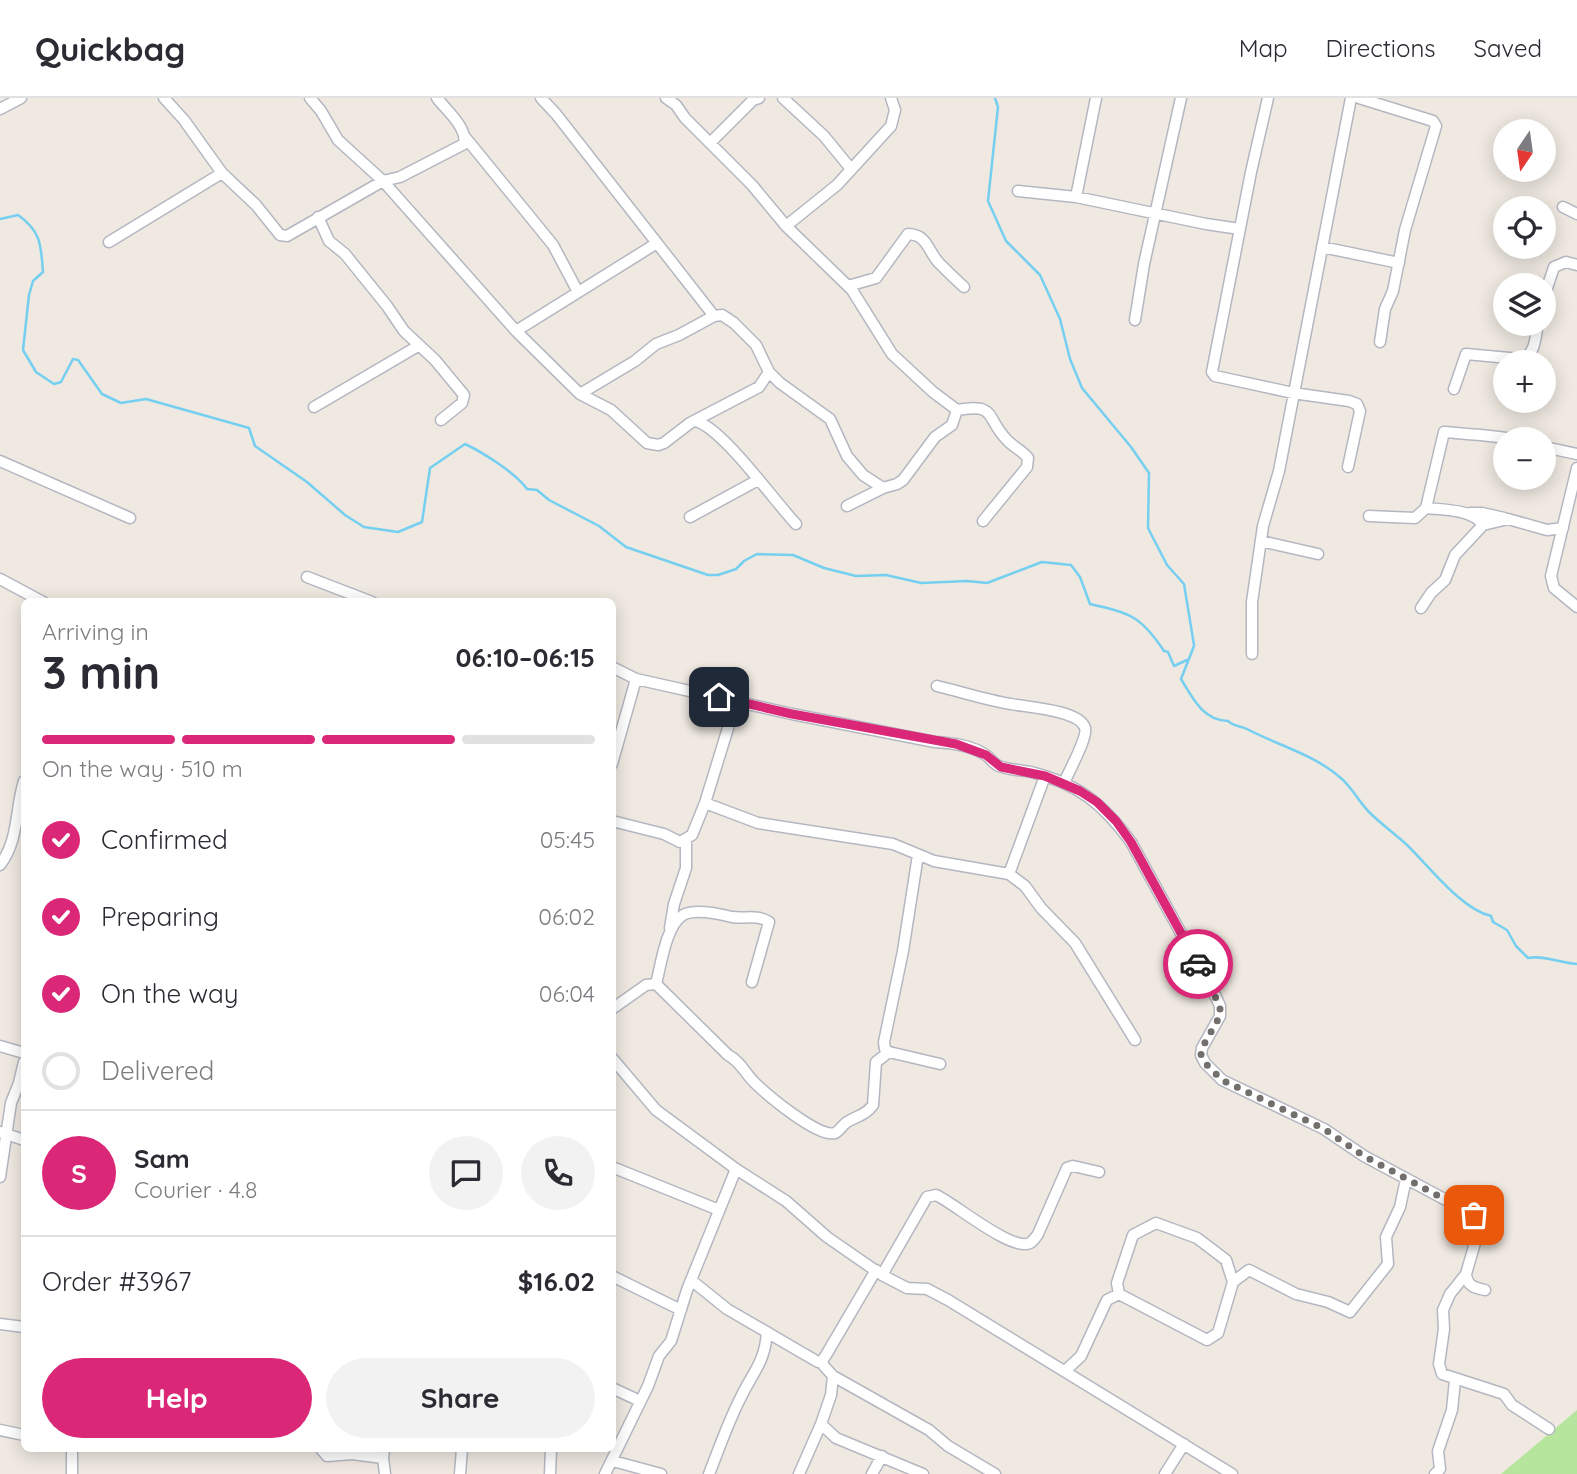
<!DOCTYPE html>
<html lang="en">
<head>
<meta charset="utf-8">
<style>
  body { margin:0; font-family:Quicksand,sans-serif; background:#f2f2f3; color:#2b2b33; height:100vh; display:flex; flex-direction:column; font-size:26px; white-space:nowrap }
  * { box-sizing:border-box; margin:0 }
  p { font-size:23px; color:#7c7c81 }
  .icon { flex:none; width:38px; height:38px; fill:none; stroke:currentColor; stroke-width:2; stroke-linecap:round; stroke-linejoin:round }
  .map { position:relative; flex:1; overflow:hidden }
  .sheet { position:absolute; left:21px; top:500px; width:595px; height:854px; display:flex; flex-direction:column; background:#fff; border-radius:10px; box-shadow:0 4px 18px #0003 }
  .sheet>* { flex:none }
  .needle { width:46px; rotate:193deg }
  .controls { position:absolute; left:1493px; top:21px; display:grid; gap:14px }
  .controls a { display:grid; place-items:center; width:63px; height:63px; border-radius:50%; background:#fff; box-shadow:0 4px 18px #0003; font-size:35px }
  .pin { position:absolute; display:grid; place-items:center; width:60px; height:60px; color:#fff; margin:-30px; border-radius:14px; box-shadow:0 4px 10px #0006 }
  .courier { position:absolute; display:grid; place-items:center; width:70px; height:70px; margin:-35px; border:5px solid #db2777; border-radius:50%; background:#fff; color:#222; box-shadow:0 2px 9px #0007 }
  .headline em { font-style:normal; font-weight:800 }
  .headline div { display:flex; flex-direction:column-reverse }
  .headline { display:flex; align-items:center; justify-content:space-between; height:119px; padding:0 21px }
  h1 { font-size:46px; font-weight:800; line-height:52px }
  .bar { display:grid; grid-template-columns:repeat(4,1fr); gap:10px 7px; align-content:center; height:84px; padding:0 21px }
  .bar i { height:9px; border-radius:5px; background:#e1e1e2 }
  .bar .active { background:#db2777 }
  .bar p { grid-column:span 4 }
  .line { display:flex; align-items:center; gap:18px; padding:0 21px; border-top:2px solid #e1e1e2 }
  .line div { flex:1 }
  .round { display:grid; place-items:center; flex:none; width:74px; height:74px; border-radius:37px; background:#f2f2f3 }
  ol { padding:0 21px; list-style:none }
  li { display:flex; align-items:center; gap:21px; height:77px }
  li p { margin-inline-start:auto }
  li .icon { padding:7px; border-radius:50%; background:#db2777; color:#fff; stroke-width:4 }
  li:last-child { color:#7c7c81 }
  li i { width:38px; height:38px; border:4px solid #e1e1e2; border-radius:50% }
  .primary-button { display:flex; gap:14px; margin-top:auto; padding:14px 21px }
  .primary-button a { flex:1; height:80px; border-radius:42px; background:#db2777; color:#fff; font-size:28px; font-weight:800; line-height:80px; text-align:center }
  .primary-button a+a { background:#f2f2f3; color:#2b2b33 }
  header { display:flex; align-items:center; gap:42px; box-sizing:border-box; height:98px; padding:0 35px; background:#fff; border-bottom:2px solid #e1e1e2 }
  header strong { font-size:33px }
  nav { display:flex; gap:38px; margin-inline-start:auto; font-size:24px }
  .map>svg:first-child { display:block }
  .green { fill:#b6e59e }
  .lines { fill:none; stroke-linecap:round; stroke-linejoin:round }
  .stream { stroke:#75cff0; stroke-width:2.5 }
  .minor-casing { stroke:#b4b7c1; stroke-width:13 }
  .minor { stroke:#fff; stroke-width:10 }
  .done { stroke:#726f6d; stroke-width:7; stroke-dasharray:0 12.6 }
  .route { stroke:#db2777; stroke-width:9 }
</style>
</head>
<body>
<header>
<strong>Quickbag</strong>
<nav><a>Map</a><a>Directions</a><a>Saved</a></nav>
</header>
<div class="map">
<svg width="1577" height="1376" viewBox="0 0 1577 1376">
  <rect width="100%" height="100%" fill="#efe9e1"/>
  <path class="green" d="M1577 1312V1376H1501Z"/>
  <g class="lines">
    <path class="stream" d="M995 0 998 9 988 103 1006 143 1040 177 1060 221 1070 261 1082 290 1131 349 1149 375 1148 430 1167 467 1184 486 1194 547
      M0 121 18 117C41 133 41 147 43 174L33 183 29 197 23 252 36 274 54 286 61 284 73 261 78 262 102 296 121 305 146 301 249 330 255 348 307 384 345 417 364 429 398 434 422 424 430 370 465 346C482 354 516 375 527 391L537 392 549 402 599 428 626 449 708 477H718L736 471 744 463 757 456 793 457 824 470 856 478 886 477 921 485 967 483 987 485 1042 464 1071 467 1080 479 1090 506C1130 515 1141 518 1164 553L1168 554 1174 568 1189 561 1194 548 1181 581C1192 599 1203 623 1228 623 1235 629 1241 628 1247 631 1279 648 1314 656 1342 681 1353 691 1359 704 1369 714 1381 726 1394 735 1406 746 1429 768 1461 811 1491 818L1493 824 1507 832 1516 848 1528 860C1545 857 1559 865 1577 866"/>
    <defs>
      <path id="minor" d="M164 0 184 22 222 75 256 107 280 137 287 138 383 83 400 79 464 46C468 30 446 12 437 0
        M310 0 321 13 338 42 383 83 516 233 580 296 611 312 647 345 658 347 664 345 690 325 759 289 769 274
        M541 0 556 16 714 218
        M666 0 676 7 685 20 752 87 786 128
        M783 0 824 38 851 71
        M1268 0 1251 74 1212 274 1215 278 1293 295 1349 303 1357 306 1360 313 1348 369
        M1359 0 1433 23 1436 28 1405 132 1393 193 1385 211 1380 244
        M0 11 21 0
        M465 39 553 147 578 194
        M710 45 753 2 759 0
        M1018 93 1076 99 1206 126 1240 131
        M1076 99 1096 0
        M1563 109 1577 116
        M318 119 329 143 345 156 387 208 404 233 435 262 464 297 462 305 441 322
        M109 144 222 75
        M1322 149 1399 165
        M848 188 876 180 908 136C928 137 927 152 939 165 947 173 955 181 964 189
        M1544 199 1554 169 1566 164 1577 167
        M1135 222 1144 166 1181 0
        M516 233 657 145
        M1454 291 1466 256 1520 261C1536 258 1535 239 1538 226
        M580 296 635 263 656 246 679 237 714 218 722 217 734 225 756 247 769 274 780 285 830 321 847 358 863 377 883 390
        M314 309 418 248
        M957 312C998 305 985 320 1007 342 1013 349 1022 352 1028 360L1027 369 983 423
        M695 323C721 328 775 404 796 426
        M1544 349 1577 356
        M0 363 130 420
        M1577 370 1551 478 1554 490 1577 509
        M847 408 883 390 897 386 903 382 935 339 952 327 957 312 933 294 892 256 852 192 786 128 837 87 891 28 895 12 891 0
        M1426 410 1444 334C1467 336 1490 337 1514 341
        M1470 415H1482L1504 420
        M1369 418 1415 420 1426 410C1444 412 1472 411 1483 427
        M690 419 758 382
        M1261 443 1318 456
        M307 479 372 504
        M0 481 43 504
        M1421 510 1431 495 1445 482 1455 457 1483 427 1508 421 1547 432 1563 430
        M1252 556V504L1263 428 1279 373 1351 0
        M612 569 636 581 792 616 935 644C951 645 973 647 987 658 991 661 994 666 999 668 1009 672 1021 672 1031 674 1079 686 1103 706 1131 744L1216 899 1220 908V918L1202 950 1201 957 1205 965 1222 982 1324 1031 1364 1058 1474 1117 1479 1131 1466 1176C1467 1188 1475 1190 1485 1192
        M937 588C962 594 986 602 1011 606 1026 609 1080 612 1085 630 1088 639 1068 675 1064 685
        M612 666 636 581
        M705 705 758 725 893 746 934 763 1009 776 1025 788 1041 810 1075 845 1135 942
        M612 723 664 736 680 744 692 737 705 705 736 604
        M918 757 903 853 884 944 885 951 889 954 940 966
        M0 767C19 742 15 712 24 683
        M1009 776 1045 678
        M670 830 674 806 686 770V742
        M656 886C661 867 666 827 683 817 695 810 720 816 732 819 745 821 757 816 769 824L752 884
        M612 911 646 887 656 886 728 957C741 964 744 974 754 984 766 996 818 1040 835 1035 840 1033 842 1027 847 1024 857 1018 866 1017 873 1007L876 964 889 954
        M0 948 24 955
        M612 960 656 1012 736 1071 786 1103 827 1139 882 1177 907 1190 927 1191 948 1202 1232 1376
        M0 1034 24 1042
        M612 1069 719 1112
        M0 1079 11 1005 19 985 24 964
        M1466 1176 1450 1196 1443 1212 1444 1231 1439 1266 1442 1276 1504 1296 1512 1307 1549 1331
        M882 1177 927 1099 936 1097C954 1105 1012 1154 1030 1145 1032 1144 1037 1138 1038 1136L1067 1070 1073 1068 1099 1074
        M612 1178 681 1212
        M691 1182 727 1211 818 1264 822 1263 826 1257 876 1172
        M1119 1196 1117 1185 1133 1137 1156 1125 1197 1140 1226 1162 1233 1184
        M0 1226 24 1229
        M822 1263 824 1268 833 1278 929 1332 948 1348 995 1376
        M1065 1273 1081 1258 1107 1202 1119 1196 1207 1242 1218 1235 1233 1184 1249 1172 1296 1196 1328 1204 1350 1214 1388 1166 1386 1139 1400 1109 1406 1081
        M833 1278 831 1297 821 1326 836 1340 923 1376
        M612 1290 640 1303
        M0 1332 24 1337
        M321 1351 327 1358 352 1356 383 1360
        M384 1351 383 1360 385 1376
        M613 1363 661 1376
        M72 1376V1351
        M460 1376 462 1351
        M550 1376 551 1351
        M605 1376 648 1288 659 1258 671 1243 687 1192 736 1071
        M709 1376C719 1351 728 1324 741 1299 753 1274 765 1264 767 1234
        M799 1376 821 1326
        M872 1376 882 1358
        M1165 1376 1184 1346
        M1435 1376 1440 1371 1438 1353 1452 1312 1455 1282"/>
    </defs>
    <use href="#minor" class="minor-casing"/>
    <use href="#minor" class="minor"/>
  </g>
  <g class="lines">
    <path class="done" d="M1198 866 1220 908V918L1202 950 1201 957 1205 965 1222 982 1324 1031 1364 1058 1474 1117"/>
    <path class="route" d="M719 599 792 616 956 646 986 657 1001 669 1045 678 1080 693 1097 704 1116 723 1131 744 1198 866"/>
  </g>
</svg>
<div class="controls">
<a><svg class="needle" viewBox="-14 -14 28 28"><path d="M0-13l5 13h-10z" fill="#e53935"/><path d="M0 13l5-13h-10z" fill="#7c7c81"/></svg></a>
<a><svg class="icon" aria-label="locate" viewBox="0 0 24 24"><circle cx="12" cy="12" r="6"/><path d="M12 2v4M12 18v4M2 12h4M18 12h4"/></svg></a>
<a><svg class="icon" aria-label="layers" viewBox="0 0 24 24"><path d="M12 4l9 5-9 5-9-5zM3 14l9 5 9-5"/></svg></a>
<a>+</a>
<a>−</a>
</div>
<div class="pin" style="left:1474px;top:1117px;background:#ea580c"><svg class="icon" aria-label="bag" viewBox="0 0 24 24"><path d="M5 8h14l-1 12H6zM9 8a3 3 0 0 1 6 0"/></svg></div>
<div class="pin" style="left:719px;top:599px;background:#1f2937"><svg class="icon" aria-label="home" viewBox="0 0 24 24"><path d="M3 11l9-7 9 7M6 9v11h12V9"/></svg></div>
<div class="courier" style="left:1198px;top:866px"><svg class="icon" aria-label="car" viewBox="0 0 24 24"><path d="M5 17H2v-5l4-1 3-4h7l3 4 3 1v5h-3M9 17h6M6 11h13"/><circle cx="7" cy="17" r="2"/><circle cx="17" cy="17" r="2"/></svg></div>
<section class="sheet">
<div class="headline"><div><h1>3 min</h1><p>Arriving in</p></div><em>06:10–06:15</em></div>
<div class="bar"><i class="active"></i><i class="active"></i><i class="active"></i><i></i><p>On the way · 510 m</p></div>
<ol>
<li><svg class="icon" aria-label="check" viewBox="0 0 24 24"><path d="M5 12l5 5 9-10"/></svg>Confirmed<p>05:45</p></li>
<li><svg class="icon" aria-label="check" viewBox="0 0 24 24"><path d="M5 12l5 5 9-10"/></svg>Preparing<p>06:02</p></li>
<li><svg class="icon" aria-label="check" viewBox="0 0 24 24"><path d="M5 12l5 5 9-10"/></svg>On the way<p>06:04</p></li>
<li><i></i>Delivered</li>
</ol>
<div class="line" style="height:126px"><b class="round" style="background:#db2777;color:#fff">S</b><div><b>Sam</b><p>Courier · 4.8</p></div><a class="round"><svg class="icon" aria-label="chat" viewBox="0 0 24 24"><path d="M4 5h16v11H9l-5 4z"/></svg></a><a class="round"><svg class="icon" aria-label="phone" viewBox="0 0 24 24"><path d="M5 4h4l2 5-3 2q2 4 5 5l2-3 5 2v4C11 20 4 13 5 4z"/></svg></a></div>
<div class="line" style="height:91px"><div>Order #3967</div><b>$16.02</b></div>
<div class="primary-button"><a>Help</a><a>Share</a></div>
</section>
</div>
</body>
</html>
